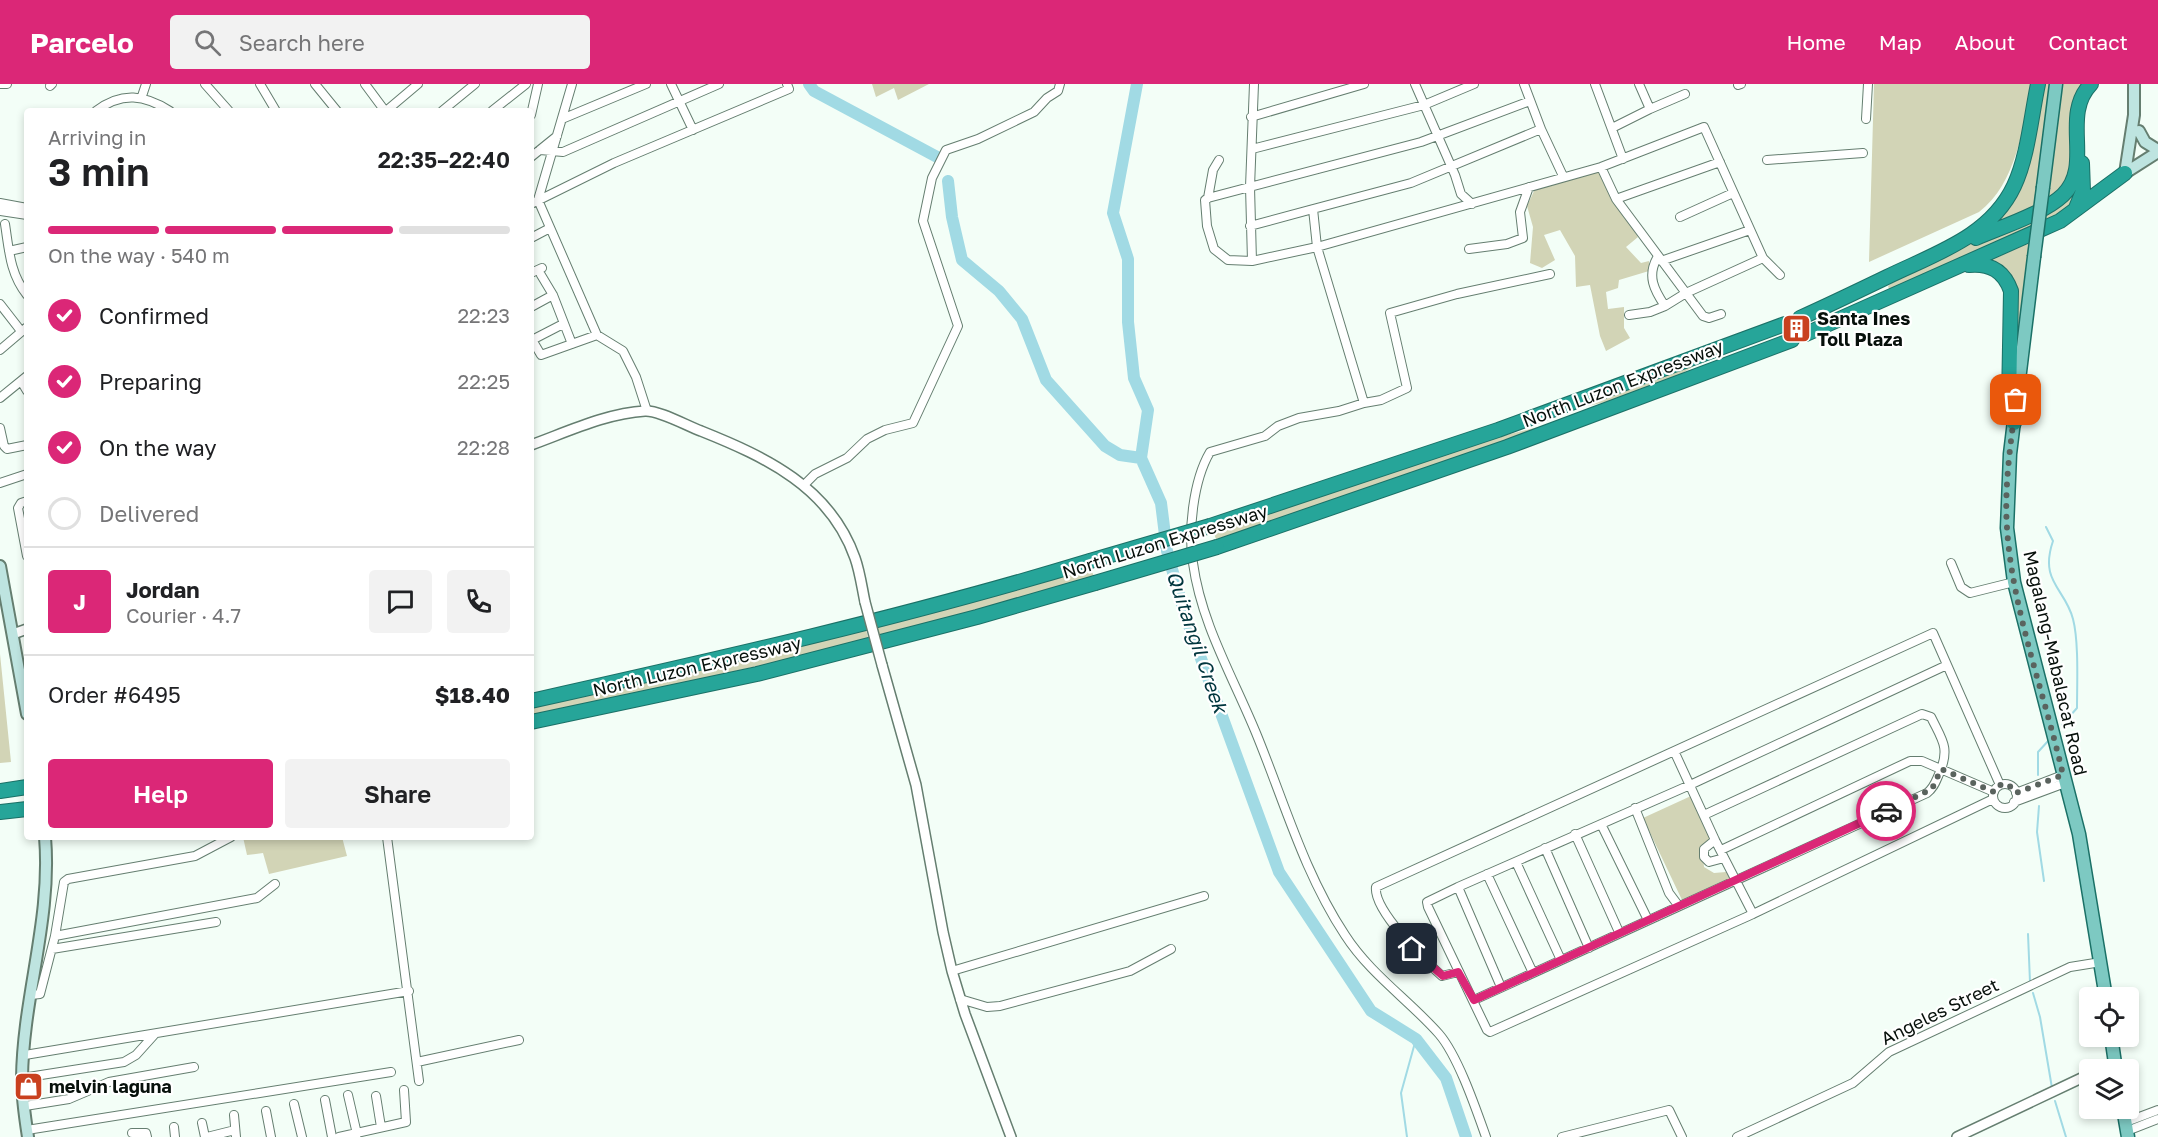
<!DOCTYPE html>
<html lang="en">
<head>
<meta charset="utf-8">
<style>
  body { margin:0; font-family:"Golos Text",sans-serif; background:#f2f2f2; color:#202124; height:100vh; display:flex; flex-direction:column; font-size:22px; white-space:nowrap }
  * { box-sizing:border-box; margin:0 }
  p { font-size:20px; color:#757577 }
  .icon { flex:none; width:33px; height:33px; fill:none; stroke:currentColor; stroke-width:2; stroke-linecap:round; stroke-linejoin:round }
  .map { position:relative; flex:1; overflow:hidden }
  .panel { position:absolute; left:24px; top:24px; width:510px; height:732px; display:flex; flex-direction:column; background:#fff; border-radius:6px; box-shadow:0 3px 9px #0003 }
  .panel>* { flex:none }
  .controls { position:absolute; left:2079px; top:903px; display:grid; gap:12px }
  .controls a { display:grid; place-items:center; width:60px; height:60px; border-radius:6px; background:#fff; box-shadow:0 3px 9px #0003; font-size:30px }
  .pin { position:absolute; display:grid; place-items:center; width:51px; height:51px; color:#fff; margin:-26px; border-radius:12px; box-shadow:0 3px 9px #0006 }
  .courier { position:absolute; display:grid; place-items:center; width:60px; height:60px; margin:-30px; border:4px solid #db2777; border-radius:50%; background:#fff; color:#222; box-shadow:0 2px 8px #0007 }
  .summary em { font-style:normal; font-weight:600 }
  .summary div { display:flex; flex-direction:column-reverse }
  .summary { display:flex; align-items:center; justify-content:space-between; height:102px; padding:0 24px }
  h1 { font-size:39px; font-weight:600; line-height:45px }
  .bar { display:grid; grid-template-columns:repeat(4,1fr); gap:9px 6px; align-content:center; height:72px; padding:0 24px }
  .bar i { height:8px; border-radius:4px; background:#e0e0e0 }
  .bar .current { background:#db2777 }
  .bar p { grid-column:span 4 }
  .line { display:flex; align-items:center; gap:15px; padding:0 24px; border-top:2px solid #e0e0e0 }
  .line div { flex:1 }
  .round { display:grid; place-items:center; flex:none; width:63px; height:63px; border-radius:6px; background:#f2f2f2 }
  ol { padding:0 24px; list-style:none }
  li { display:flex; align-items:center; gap:18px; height:66px }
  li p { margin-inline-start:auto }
  li .icon { padding:6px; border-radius:50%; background:#db2777; color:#fff; stroke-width:4 }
  li:last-child { color:#757577 }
  li i { width:33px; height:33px; border:3px solid #e0e0e0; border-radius:50% }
  .action { display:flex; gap:12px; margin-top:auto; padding:12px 24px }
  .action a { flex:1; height:69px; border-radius:6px; background:#db2777; color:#fff; font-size:24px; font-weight:600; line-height:69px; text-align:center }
  .action a+a { background:#f2f2f2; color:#202124 }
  header { display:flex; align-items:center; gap:36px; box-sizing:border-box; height:84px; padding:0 30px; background:#db2777; color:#fff }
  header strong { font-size:28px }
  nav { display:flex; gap:33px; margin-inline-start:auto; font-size:21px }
  .search { width:420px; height:54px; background:#f2f2f2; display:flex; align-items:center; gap:15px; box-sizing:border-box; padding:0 21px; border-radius:6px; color:#757577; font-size:22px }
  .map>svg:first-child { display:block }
  .green { fill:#d2d4b6 }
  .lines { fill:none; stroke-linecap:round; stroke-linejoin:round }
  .stream { stroke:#a1dae4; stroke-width:2 }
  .river { stroke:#a1dae4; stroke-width:12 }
  .minor-casing { stroke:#657e70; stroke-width:10 }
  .tertiary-casing { stroke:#657e70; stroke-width:12 }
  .secondary-casing { stroke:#657e70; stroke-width:14 }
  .primary-casing { stroke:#1b7167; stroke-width:15 }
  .motorway-casing { stroke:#1b7167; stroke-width:16 }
  .minor { stroke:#fff; stroke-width:8 }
  .tertiary { stroke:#fff; stroke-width:9 }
  .secondary { stroke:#bee4e0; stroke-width:10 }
  .primary { stroke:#7dc9c2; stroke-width:12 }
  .motorway { stroke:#26a599; stroke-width:14 }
  .tertiary-bridge-casing { stroke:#657e70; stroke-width:12; stroke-linecap:butt }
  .primary-bridge-casing { stroke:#1b7167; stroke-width:15; stroke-linecap:butt }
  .motorway-bridge-casing { stroke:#1b7167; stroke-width:16; stroke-linecap:butt }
  .tertiary-bridge { stroke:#fff; stroke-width:9 }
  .primary-bridge { stroke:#7dc9c2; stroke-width:12 }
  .motorway-bridge { stroke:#26a599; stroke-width:14 }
  .done { stroke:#5a635e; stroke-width:6; stroke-dasharray:0 10.8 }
  .route { stroke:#db2777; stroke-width:8 }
  .labels { text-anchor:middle; stroke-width:4.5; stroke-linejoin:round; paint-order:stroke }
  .poi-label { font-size:18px; font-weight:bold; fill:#07100b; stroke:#fff; text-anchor:start }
  .street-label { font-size:18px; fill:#07100b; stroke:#fff }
  .water-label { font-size:20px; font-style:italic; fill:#00363e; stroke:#fff }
</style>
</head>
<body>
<header>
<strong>Parcelo</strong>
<div class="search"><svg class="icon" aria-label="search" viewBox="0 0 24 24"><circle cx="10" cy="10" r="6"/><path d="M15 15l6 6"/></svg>Search here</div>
<nav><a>Home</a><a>Map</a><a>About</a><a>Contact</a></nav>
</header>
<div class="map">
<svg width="2158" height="1053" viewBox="0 0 2158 1053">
  <rect width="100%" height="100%" fill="#f3fef7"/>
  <path class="green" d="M872 0H929L898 16 894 4 876 13Z
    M1874 0H2033C2022 44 2017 99 1979 128L1869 178Z
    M2041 0H2051L2034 123 1982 146 2003 124Z
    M2059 0H2086L2069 97 2044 119Z
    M1597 86 1638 153 1626 163 1641 179 1649 177V187L1619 196 1618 204 1606 208 1608 225 1624 223V244L1630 254 1606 267 1600 252 1590 201 1576 203 1575 172 1560 146 1544 151 1555 176 1542 184 1530 179 1533 143 1527 122 1535 105Z
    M2081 94 2069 126 1908 201 1889 205 1888 202 1914 184 2069 113Z
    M2029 159 2017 257 2014 228 1991 176Z
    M1698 279C1663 305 1616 316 1574 325L1672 283Z
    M1550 340C1442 385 1329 423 1216 455L1212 445 1474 359Z
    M1089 482 1094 492 1070 501 879 554 876 544Z
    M866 546 869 557 531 633V622L724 580Z
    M0 570 11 678 0 679Z
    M1691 712 1712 758 1703 771 1704 783 1714 789 1726 788 1733 801 1686 818 1682 816 1643 734Z
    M243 753H342L347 772 269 790 263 769 247 771Z"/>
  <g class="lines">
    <path class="stream" d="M2046 443 2053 457C2039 498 2065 504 2073 535 2079 558 2077 600 2077 624L2062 641
      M2038 691V668L2049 656
      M2039 722 2037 748 2044 797
      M2028 850 2030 898
      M2033 909 2040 933 2052 1004
      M2055 1017 2066 1053
      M1407 1053 1401 1009 1416 955"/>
    <path class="river" d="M809 0 814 7 939 74
      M1137 0 1113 129 1128 175V238L1134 294 1148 326 1141 374 1161 419 1167 467 1184 528 1279 788 1371 927 1416 955 1446 994 1466 1053
      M948 97 952 133 962 176 999 207 1022 235 1046 296 1105 362 1120 371 1141 374"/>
    <defs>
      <path id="minor" d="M1 0H7
        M205 0 229 27
        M260 0 276 27
        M315 0 337 27
        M365 0 385 27
        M572 0 538 116 597 251 623 267 636 293 647 327
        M671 0 693 46
        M1415 0 1455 91 1461 110 1472 120
        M1524 0 1541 45 1411 99 1313 125 1317 163 1364 319 1381 316 1407 304 1390 229 1457 210 1550 190
        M1595 0 1623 75
        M1639 0 1650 25 1685 10
        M1738 1 1741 0
        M50 2 52 0
        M142 12 146 0
        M1530 17 1421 58 1208 114 1205 116 1207 142 1214 165 1228 176 1252 177 1317 163 1601 83 1704 43 1763 174 1780 191
        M96 27C122 7 145 11 170 27
        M386 27 418 0
        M442 27 475 0
        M492 27 526 0
        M531 31 538 0
        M1251 33 1364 0
        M562 35 646 0
        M1866 35 1868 0
        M1612 44 1650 25
        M1541 45 1563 92
        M1252 65 1424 21 1474 0
        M540 66 563 68 719 0
        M531 73 557 52
        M1767 76 1863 69
        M1601 83 1616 115 1703 232 1709 234 1721 230
        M1208 114 1213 86 1219 76
        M1616 115 1720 78
        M0 119 27 124
        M531 120 614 79 789 5 787 0
        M0 127 27 131
        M1680 133 1733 109
        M5 140C9 166 10 190 27 211
        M1250 142 1313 125
        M531 154 550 144
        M1469 165 1507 160 1523 154 1520 128 1529 103
        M9 167 27 163
        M1252 177 1250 103 1254 0
        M1661 177 1750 146
        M531 189 542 184
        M541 191 553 211 572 260
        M0 220 21 247
        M1665 222 1686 209 1763 174
        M531 223 553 211
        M1629 231 1650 228 1665 222C1654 206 1647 192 1657 174
        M531 254 541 271 597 251
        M532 256 563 240
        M0 266 27 243
        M21 297 27 307
        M0 314 27 292
        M1364 319 1339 327 1299 334 1278 342 1265 352 1210 368C1193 397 1188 447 1193 479 1201 539 1233 593 1256 649 1284 717 1304 789 1345 851 1370 890 1409 916 1439 950 1458 972 1476 1025 1486 1053
        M0 344 4 362 7 365 27 361
        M0 399 27 390
        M805 400 815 390 847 374 867 355 885 346 913 339 958 242 923 137 932 94 946 66 978 55 1034 28 1047 14 1058 7 1060 0
        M27 417 21 419 18 424 27 472
        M1951 479 1961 503 1970 509 2014 498
        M1947 581 1690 701 1458 803 1427 818 1428 823 1487 946 1490 948 1753 830 1993 715
        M1675 669 1715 756 1753 830
        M1993 712a12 12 0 1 1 24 0a12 12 0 1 1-24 0Z
        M2016 709 2063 691
        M2014 718 2065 699
        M1635 724 1669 809 1678 821
        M1601 740 1648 836
        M1575 750 1619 848
        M387 753 419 997
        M1715 756 1704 765V773L1709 778 1724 774
        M1545 764 1589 864
        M1721 766 1910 677H1922L1994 708
        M1516 778 1561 876
        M1487 790 1533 889
        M1458 803 1501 903
        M55 852 257 814 275 800
        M52 865 216 838
        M952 887 1204 812
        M1458 888 1442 892C1425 877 1373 826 1376 803L1933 549 2000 701
        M31 911 40 910 55 852 64 798 68 795 195 772 231 753
        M960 915 987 923 1000 922 1130 887 1171 865
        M1474 916 1927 709C1935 703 1936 696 1940 688 1950 663 1942 656 1931 633L1922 630 1704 731
        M25 971 409 907
        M417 978 519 956
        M22 994 124 978 136 971 154 951
        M348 1011 357 1050
        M376 1012 381 1043
        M325 1016 332 1053
        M294 1020 302 1053
        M25 1022 69 1015 109 998 194 983
        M266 1027 271 1053
        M234 1031 236 1053
        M2126 1038 2158 1026
        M202 1039 205 1053
        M174 1043 175 1053
        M27 1046 391 988
        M2127 1047 2158 1035
        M132 1049H146L147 1053
        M207 1053 235 1046
        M339 1053 406 1038 404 1006
        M1562 1053 1669 1026 1682 1053
        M1737 1053 1853 999 1889 968 2070 883 2101 878"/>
      <path id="tertiary" d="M531 361C567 348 607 329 645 327 659 326 687 342 701 347 766 373 830 403 855 474 860 488 862 504 865 518
        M13 550 27 545
        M882 581 916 701 943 848 952 887 965 930 1011 1053
        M2099 986 2115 978
        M1957 1053 2090 990"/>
      <path id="secondary" d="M2139 47 2145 58 2158 66
        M2125 89 2134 31V0
        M2125 89 2158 68
        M0 482 27 630
        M28 1053C25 1034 22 1013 22 994 23 912 52 835 45 753"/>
      <path id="primary" d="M2043 103 2056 0
        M2034 173 2010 370 2007 444 2014 498 2079 750 2106 914
        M2111 952 2116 986
        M2123 1024 2128 1053"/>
      <path id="motorway" d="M2076 124 2083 107 2082 79
        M1976 154C2001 143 2043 130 2063 111 2094 81 2060 32 2091 0
        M1969 181C1990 179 2004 187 2011 207L2009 317 2014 339
        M1800 234C1829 221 1858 207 1887 193 1934 170 1990 153 2014 102 2028 72 2031 33 2038 0
        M1806 250 2060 137 2125 89
        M1210 442 1498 346 1785 240
        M1217 463 1507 363 1792 256
        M531 617C719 575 906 533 1090 477
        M531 638 757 590 977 533 1095 499
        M0 707 27 703
        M0 728 27 725"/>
    </defs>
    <use href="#minor" class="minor-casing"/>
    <use href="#tertiary" class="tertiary-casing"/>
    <use href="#secondary" class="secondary-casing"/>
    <use href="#primary" class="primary-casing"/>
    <use href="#motorway" class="motorway-casing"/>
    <use href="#minor" class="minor"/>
    <use href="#tertiary" class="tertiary"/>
    <use href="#secondary" class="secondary"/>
    <use href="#primary" class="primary"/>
    <use href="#motorway" class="motorway"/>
    <defs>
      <path id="tertiary-bridge" d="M865 518 882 581"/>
      <path id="primary-bridge" d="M2034 173 2043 103"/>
      <path id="motorway-bridge" d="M1090 477 1210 442
        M1095 499 1217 463"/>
    </defs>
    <use href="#tertiary-bridge" class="tertiary-bridge-casing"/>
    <use href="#primary-bridge" class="primary-bridge-casing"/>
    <use href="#motorway-bridge" class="motorway-bridge-casing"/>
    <use href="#tertiary-bridge" class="tertiary-bridge"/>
    <use href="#primary-bridge" class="primary-bridge"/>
    <use href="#motorway-bridge" class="motorway-bridge"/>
  </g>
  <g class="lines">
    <path class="done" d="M1886 727 1932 705 1941 685 1994 708 2000 701 2008 700 2016 709 2063 691C2045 611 2012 525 2007 444 2004 402 2011 358 2016 316"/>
    <path class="route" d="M1412 865 1443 892 1458 888 1474 916 1886 727"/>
  </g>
  <defs>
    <symbol id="building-square" viewBox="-11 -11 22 22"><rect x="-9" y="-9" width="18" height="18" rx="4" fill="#c9401f" stroke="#fff"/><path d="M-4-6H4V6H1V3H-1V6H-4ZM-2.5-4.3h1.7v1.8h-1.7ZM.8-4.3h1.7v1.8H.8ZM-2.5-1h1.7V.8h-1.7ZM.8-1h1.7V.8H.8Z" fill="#fff"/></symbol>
    <symbol id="shop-square" viewBox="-11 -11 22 22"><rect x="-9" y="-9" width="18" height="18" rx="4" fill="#c9401f" stroke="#fff"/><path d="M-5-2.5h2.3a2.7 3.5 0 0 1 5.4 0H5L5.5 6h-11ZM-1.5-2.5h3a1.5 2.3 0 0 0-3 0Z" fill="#fff"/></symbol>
  </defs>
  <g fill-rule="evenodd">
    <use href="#building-square" x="1780" y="228" width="33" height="33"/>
    <use href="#shop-square" x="12" y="986" width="33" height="33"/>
  </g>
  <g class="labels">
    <g class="poi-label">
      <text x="1817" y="241">Santa Ines<tspan x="1817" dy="21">Toll Plaza</tspan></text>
      <text x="49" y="1009">melvin laguna</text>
    </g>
    <g class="street-label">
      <text transform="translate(1623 300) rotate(-21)" y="6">North Luzon Expressway</text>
      <text transform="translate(1165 458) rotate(-17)" y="6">North Luzon Expressway</text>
      <text transform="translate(2055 579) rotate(77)" y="6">Magalang-Mabalacat Road</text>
      <text transform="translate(697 583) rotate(-13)" y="6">North Luzon Expressway</text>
      <text transform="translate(1940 928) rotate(-26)" y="6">Angeles Street</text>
    </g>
    <g class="water-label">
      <text transform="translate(1197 558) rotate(71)" y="7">Quitangil Creek</text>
    </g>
  </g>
</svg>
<div class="controls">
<a><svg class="icon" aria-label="locate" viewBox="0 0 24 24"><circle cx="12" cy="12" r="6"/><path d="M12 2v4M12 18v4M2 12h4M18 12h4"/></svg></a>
<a><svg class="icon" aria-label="layers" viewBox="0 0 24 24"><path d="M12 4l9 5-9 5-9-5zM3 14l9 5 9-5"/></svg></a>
</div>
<div class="pin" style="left:2016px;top:316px;background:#ea580c"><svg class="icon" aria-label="bag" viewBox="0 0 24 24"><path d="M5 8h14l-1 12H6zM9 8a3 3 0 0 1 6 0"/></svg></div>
<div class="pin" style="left:1412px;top:865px;background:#1f2937"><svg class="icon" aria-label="home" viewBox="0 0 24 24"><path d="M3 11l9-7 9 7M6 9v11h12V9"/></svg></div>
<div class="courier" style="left:1886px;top:727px"><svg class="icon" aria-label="car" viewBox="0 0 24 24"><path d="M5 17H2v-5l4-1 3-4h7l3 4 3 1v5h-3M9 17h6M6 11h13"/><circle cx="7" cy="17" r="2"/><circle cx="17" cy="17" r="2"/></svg></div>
<section class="panel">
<div class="summary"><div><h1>3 min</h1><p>Arriving in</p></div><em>22:35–22:40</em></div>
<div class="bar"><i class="current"></i><i class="current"></i><i class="current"></i><i></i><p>On the way · 540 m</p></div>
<ol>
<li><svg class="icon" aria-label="check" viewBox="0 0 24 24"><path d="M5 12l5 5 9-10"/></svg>Confirmed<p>22:23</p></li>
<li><svg class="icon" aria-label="check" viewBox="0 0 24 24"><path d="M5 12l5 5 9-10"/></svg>Preparing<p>22:25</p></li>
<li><svg class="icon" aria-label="check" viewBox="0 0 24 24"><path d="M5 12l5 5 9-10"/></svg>On the way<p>22:28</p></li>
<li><i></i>Delivered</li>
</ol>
<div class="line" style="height:108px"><b class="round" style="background:#db2777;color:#fff">J</b><div><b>Jordan</b><p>Courier · 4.7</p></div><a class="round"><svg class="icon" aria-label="chat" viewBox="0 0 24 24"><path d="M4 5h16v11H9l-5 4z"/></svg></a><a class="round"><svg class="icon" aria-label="phone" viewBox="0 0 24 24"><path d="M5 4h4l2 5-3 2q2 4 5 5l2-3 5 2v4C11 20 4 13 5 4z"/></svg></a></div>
<div class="line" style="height:78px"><div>Order #6495</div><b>$18.40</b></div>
<div class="action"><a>Help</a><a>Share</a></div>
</section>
</div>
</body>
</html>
